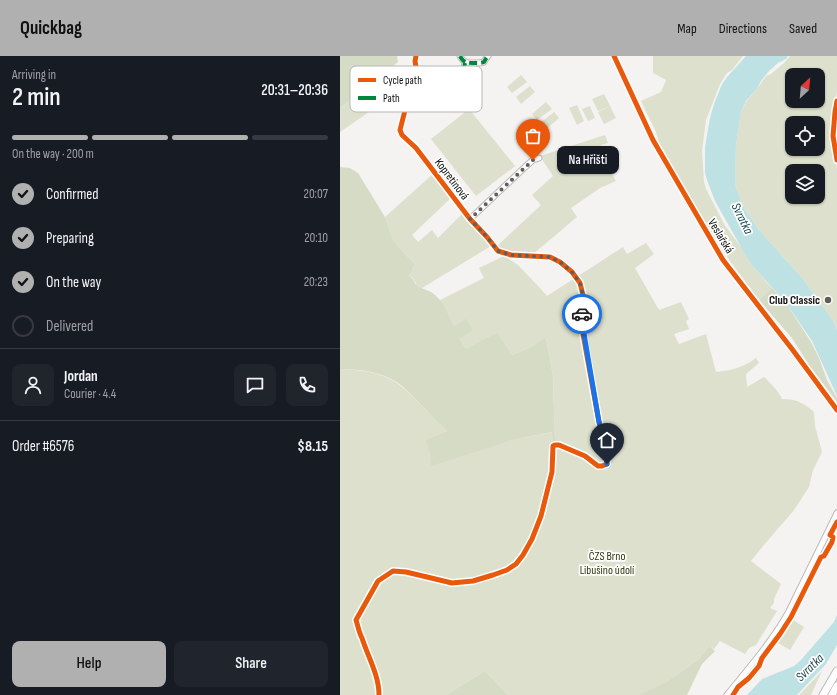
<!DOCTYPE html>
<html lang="en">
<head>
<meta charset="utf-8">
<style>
  body { margin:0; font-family:"Sofia Sans Condensed",sans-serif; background:#20242c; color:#f1f3f6; height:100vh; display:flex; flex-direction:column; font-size:15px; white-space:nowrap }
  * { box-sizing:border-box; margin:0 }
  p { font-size:13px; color:#9ea1a6 }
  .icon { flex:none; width:22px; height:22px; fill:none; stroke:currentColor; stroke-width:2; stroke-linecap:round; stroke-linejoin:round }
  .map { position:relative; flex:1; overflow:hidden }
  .drawer { display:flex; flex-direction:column; background:#171b24; width:340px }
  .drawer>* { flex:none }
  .needle { width:26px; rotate:26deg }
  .controls { position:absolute; left:445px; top:12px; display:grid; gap:8px }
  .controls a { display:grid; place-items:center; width:40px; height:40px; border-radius:8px; background:#171b24; box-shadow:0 1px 3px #0004; font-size:20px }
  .pin { position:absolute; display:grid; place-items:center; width:34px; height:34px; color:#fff; margin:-41px -17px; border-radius:50% 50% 50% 0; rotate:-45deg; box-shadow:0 0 4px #0007 }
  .pin .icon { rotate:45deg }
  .courier { position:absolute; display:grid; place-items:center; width:40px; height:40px; margin:-20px; border:3px solid #1a73e8; border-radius:50%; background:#fff; color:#222; box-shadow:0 1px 5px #0007 }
  .bubble { position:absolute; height:28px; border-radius:8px; background:#171b24; box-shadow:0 1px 3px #0004; font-size:13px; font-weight:600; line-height:28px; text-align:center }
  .summary em { font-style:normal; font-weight:600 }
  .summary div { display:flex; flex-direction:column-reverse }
  .summary { display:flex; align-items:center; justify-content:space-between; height:68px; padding:0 12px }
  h1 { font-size:26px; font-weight:600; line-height:30px }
  .bar { display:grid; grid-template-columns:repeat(4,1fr); gap:6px 4px; align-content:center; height:48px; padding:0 12px }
  .bar i { height:5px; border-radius:3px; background:#363941 }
  .bar .on { background:#b0b0b1 }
  .bar p { grid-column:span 4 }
  .line { display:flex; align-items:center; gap:10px; padding:0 12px; border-top:1px solid #363941 }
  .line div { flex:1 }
  .round { display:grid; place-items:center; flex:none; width:42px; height:42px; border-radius:8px; background:#20242c }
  ol { padding:0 12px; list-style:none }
  li { display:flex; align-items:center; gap:12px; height:44px }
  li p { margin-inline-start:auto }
  li .icon { padding:4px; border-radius:50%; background:#b0b0b1; color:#111; stroke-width:4 }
  li:last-child { color:#9ea1a6 }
  li i { width:22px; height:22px; border:2px solid #363941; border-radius:50% }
  .action { display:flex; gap:8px; margin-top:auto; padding:8px 12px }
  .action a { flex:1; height:46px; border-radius:8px; background:#b0b0b1; color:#111; font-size:16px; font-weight:600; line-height:46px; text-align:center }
  .action a+a { background:#20242c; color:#f1f3f6 }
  header { display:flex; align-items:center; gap:24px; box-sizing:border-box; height:56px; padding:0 20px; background:#b0b0b1; color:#111 }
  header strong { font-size:19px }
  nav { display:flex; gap:22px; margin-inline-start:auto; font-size:14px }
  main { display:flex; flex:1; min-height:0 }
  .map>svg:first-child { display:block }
  .green { fill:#dce0cc; fill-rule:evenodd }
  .forest { fill:#d6dbc5 }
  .water { fill:#bee1e4 }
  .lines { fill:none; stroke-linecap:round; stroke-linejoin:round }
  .minor-casing { stroke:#bcbbb9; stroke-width:7 }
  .highway-casing { stroke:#bcbbb9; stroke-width:9 }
  .minor { stroke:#fdfdfd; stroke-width:5 }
  .highway { stroke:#fdfdfd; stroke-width:7 }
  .quiet { stroke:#00873e; stroke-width:4; stroke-dasharray:8 4; stroke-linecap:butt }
  .cycleway-casing { stroke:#fff; stroke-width:8 }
  .cycleway { stroke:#e8590c; stroke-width:5 }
  .done { stroke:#605f5d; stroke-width:4; stroke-dasharray:0 7.2 }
  .route { stroke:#1a73e8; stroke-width:5 }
  .poi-dot { fill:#605f5d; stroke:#fff; stroke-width:1.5 }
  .labels { text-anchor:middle; stroke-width:3.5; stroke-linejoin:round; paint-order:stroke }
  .street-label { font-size:12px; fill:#100f0e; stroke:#fff }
  .poi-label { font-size:12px; font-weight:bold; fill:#100f0e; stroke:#fff; text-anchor:end }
  .park-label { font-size:12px; fill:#30370a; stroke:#fff }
  .water-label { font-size:13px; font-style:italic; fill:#19474b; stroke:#fff }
  .key { fill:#fff; stroke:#b7b7b7; stroke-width:1 }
  .key-label { font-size:11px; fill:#100f0e }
</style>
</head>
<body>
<header>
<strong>Quickbag</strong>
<nav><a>Map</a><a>Directions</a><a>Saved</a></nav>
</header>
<main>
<section class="drawer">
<div class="summary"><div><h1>2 min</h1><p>Arriving in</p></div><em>20:31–20:36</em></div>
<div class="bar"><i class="on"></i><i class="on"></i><i class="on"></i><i></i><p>On the way · 200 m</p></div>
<ol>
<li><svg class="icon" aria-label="check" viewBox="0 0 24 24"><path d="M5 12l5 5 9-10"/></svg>Confirmed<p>20:07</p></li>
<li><svg class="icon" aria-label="check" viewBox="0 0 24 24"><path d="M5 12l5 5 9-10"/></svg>Preparing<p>20:10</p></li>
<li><svg class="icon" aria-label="check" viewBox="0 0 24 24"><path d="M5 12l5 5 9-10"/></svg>On the way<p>20:23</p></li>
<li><i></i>Delivered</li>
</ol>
<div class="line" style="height:72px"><a class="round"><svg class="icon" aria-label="person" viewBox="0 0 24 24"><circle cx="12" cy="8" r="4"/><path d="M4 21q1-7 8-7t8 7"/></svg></a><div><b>Jordan</b><p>Courier · 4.4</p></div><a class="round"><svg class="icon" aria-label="chat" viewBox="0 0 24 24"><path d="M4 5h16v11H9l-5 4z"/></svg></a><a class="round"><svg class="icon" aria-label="phone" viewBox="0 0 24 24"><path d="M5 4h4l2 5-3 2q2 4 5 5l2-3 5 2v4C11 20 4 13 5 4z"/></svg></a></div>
<div class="line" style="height:52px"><div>Order #6576</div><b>$8.15</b></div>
<div class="action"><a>Help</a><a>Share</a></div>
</section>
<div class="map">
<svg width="497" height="639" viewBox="0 0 497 639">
  <rect width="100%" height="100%" fill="#f4f3f1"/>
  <path class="green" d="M313 0H403L392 14 387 17 380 28 366 64 362 95 364 126 366 133 384 168 404 195 410 207 432 232 419 244 390 205 348 139 319 86 316 76 301 45 321 36 326 24 313 17Z
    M450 0H497V35L494 54 492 79 497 113V274L493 265 463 223 419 174 402 149 395 128 396 89 401 56 406 46 417 33 426 20 431 18 444 7ZM452 19H478V45H452ZM452 67H478V93H452ZM452 115H478V141H452Z
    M181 19 187 26 172 37 167 31Z
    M33 26 45 45 0 76V52Z
    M190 30 195 36 181 48 176 41Z
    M264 38 270 50 258 55 252 43Z
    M206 46 212 53 197 64 192 58Z
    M237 49 244 65 237 69 229 52Z
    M250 50 255 62 248 65 242 53Z
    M270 50 276 62 264 68 258 56Z
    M129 53 175 110 136 140 91 83Z
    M214 56 219 62 205 74 200 67Z
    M265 79 268 87 261 89 266 108 276 125 260 132 231 152 237 161 192 199C179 199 167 200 157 190L201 149 192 139 213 120 200 100Z
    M94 117 112 141 72 179 78 186 92 174 98 182 123 157 146 182 151 190 82 232 77 229 73 222 69 220 75 208 65 198 53 184 45 161Z
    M306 187 314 198 295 212 319 254 341 246 349 263 346 265 349 273 334 278 339 288 366 278 376 316C393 314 402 312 416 302L419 307 406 318 407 331 424 321C431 328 438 334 442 343 457 343 464 347 474 356L475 370 482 396 473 414 469 431 454 454 423 490 411 505 441 528 434 543V547L430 552 437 555 416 589 409 592 405 598 380 585 374 593 370 590 358 604 326 626 298 639H168L145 615 106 639H0V314C21 313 46 317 62 331 78 344 91 361 107 375L85 384 90 398 142 393 172 384 213 376V385L215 386 213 320 206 281 191 291 172 299 126 293 120 283 133 275 114 270 108 257 100 244 144 222 139 212 164 200 178 209 199 231 207 240 283 191 287 198Z
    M452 563 464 571 450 594 438 587Z
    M482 615 471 639H459Z"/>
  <path class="forest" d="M0 0H57L58 6 0 52Z
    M0 111 10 112 18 117 45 161 53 184 65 198 75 208 69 220C75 223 73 226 77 229 80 232 87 234 91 236 103 244 108 257 114 270L126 263 133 275 120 283 126 293 157 277 172 299 191 291 206 281 213 320 215 386H213L212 376 172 384 91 410 90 398 85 384 107 375C91 361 78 344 62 330 46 317 20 312 0 314Z
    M432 232 446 247 471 286 479 302 487 324 497 342V346L469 309 452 282 419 244Z
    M370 590 375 595 362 608 347 639H298L326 626 358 604Z
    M145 615 168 639H106Z"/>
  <path class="water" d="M406 0H448L446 3 438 7 429 15 421 25 417 33 406 45 401 56 396 89 395 128 402 149 419 174 463 223 493 265 497 274V340L472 285 446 247 410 207 375 145 367 124 365 117V91L370 62 374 48 382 28 388 20Z
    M497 559V589L486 608 457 639H407L422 623 454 610 460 605 487 574 494 566Z"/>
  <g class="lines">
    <defs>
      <path id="minor" d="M76 0 75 5 76 11 60 74 62 79 76 92 130 163 147 181 158 195 171 199 210 201 220 206 232 216 240 227 243 239 241 267 259 366 266 391 267 408
        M120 0C124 8 129 7 137 7 139 7 142 7 144 6 145 4 146 2 148 0
        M274 0 313 84 383 204 452 293 497 354
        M125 24 123 16 125 7
        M130 163 185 111 193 104 199 102
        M387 639C408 613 431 587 448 557L497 457"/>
      <path id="highway" d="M483 639 497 615
        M492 639 497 630"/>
    </defs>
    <use href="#minor" class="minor-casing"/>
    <use href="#highway" class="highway-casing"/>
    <use href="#minor" class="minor"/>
    <use href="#highway" class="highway"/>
    <path class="quiet" d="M120 0C124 8 129 7 137 7 139 7 142 7 144 6 145 4 146 2 148 0
      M125 24 123 16 125 7"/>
    <defs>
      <path id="cycleway" d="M274 0 313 84 383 204 452 293 497 354
        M497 45 495 56 493 80 497 104
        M39 639C39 619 28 601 22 582 19 577 18 570 16 564L38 525 53 515 66 516 112 527 133 525 153 519 167 514 176 508 183 499 192 483 201 460 212 416 213 390 215 389H219L245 400 258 410H262L267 408 266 391 259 366 241 267 243 239 240 227 232 216 220 206 210 201 171 199 158 195 147 181 130 163 76 92 62 79 60 74 76 11 75 5 76 0
        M393 639 398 631 409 622 419 610 422 602 440 578 451 561 481 501 484 500 492 486 493 481 490 479 497 466"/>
    </defs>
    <use href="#cycleway" class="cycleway-casing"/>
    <use href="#cycleway" class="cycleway"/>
  </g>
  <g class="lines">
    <path class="done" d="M193 104 130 163 147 181 158 195 171 199 210 201 220 206 232 216 240 227 243 239 242 258"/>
    <path class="route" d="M242 258V266L259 366 266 390 267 408"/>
  </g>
  <circle class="poi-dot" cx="488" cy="244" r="4"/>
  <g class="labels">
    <g class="street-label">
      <text transform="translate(112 123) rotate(53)" y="4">Kopretinová</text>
      <text transform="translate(381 180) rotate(59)" y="4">Veslařská</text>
    </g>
    <g class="poi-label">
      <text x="480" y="248">Club Classic</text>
    </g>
    <g class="park-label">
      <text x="267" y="504">ČZS Brno<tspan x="267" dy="14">Libušino údolí</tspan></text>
    </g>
    <g class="water-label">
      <text transform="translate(403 162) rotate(64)" y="5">Svratka</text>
      <text transform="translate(469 611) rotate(-44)" y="5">Svratka</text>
    </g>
  </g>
  <rect x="10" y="10" width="132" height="46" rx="6" class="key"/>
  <rect x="18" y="22" width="18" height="4" fill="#e8590c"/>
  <rect x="18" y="40" width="18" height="4" fill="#00873e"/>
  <g class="key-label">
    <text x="43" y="28">Cycle path</text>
    <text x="43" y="46">Path</text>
  </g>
</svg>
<div class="controls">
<a><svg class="needle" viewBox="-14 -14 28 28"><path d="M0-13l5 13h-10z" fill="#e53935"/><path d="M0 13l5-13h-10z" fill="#9ea1a6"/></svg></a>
<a><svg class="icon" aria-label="locate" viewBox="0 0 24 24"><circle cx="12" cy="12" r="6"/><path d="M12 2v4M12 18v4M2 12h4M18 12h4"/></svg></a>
<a><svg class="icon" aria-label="layers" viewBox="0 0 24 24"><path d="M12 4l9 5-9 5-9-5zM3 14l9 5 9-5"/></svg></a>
</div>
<div class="pin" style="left:193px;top:104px;background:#ea580c"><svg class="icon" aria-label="bag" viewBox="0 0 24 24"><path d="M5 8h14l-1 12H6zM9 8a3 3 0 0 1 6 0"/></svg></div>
<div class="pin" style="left:267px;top:408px;background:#1f2937"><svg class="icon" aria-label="home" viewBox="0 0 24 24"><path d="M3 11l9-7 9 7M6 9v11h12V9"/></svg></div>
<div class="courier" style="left:242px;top:258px"><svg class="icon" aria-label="car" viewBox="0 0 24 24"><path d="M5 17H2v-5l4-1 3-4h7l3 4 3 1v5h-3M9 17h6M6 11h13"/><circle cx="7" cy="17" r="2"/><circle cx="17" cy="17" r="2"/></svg></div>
<div class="bubble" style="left:217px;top:90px;width:62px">Na Hřišti</div>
</div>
</main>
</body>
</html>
